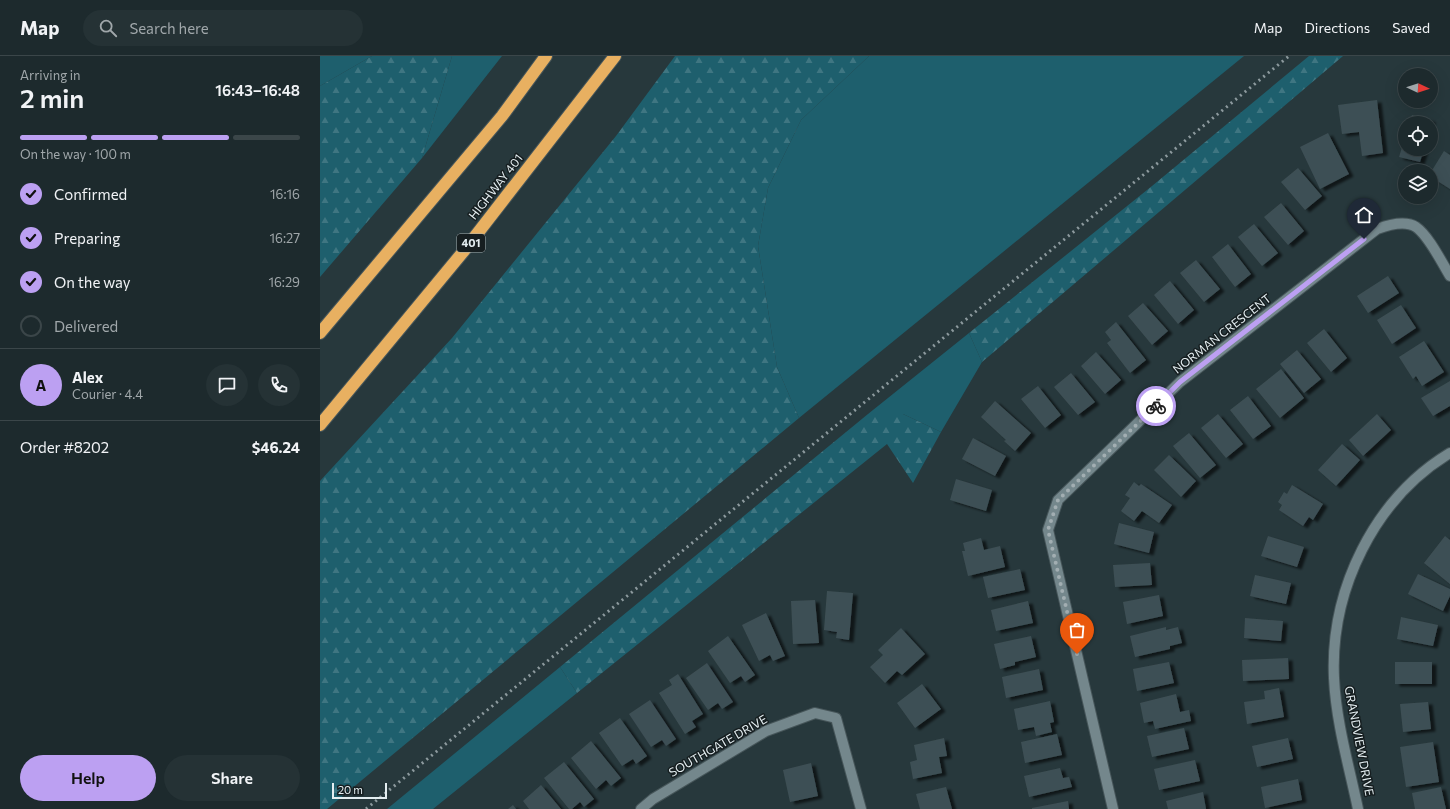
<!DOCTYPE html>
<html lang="en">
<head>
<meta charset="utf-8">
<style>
  body { margin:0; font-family:Commissioner,sans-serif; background:#253235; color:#f1f3f6; height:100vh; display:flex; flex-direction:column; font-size:15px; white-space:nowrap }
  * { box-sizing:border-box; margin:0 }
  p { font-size:13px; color:#a0a7aa }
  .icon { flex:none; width:22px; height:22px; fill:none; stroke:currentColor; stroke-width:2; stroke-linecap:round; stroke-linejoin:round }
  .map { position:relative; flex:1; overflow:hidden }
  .sheet { display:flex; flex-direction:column; background:#1d2a2d; width:320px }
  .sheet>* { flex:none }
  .needle { width:26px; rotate:94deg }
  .buttons { position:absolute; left:1078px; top:12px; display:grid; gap:8px }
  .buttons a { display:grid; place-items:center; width:40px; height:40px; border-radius:50%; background:#1d2a2d; box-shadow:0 4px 16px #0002,0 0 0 1px #3b4649; font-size:20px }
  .scale { position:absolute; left:12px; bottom:10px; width:55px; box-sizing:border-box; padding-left:4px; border:2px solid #e4eef1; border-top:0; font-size:11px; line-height:14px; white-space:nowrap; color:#e4eef1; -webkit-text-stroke:3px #161e20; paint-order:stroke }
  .pin { position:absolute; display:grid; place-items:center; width:34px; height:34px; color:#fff; margin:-41px -17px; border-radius:50% 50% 50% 0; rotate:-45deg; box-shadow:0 0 4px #0007 }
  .pin .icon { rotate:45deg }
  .courier { position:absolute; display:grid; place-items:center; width:40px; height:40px; margin:-20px; border:3px solid #bca0f2; border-radius:50%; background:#fff; color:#222; box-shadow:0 1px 5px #0007 }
  .headline em { font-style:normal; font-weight:600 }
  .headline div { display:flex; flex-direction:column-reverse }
  .headline { display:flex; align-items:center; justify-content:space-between; height:68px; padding:0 20px }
  h1 { font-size:26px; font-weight:600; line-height:30px }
  .bar { display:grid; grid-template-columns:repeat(4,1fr); gap:6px 4px; align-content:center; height:48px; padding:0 20px }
  .bar i { height:5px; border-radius:3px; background:#3b4649 }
  .bar .selected { background:#bca0f2 }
  .bar p { grid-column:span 4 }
  .line { display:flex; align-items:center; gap:10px; padding:0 20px; border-top:1px solid #3b4649 }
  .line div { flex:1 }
  .round { display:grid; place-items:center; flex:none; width:42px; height:42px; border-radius:21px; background:#253235 }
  ol { padding:0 20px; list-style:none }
  li { display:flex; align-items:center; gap:12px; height:44px }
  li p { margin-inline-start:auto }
  li .icon { padding:4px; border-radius:50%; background:#bca0f2; color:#111; stroke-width:4 }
  li:last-child { color:#a0a7aa }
  li i { width:22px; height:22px; border:2px solid #3b4649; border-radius:50% }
  .primary-button { display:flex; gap:8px; margin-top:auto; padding:8px 20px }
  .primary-button a { flex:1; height:46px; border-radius:24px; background:#bca0f2; color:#111; font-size:16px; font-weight:600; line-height:46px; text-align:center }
  .primary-button a+a { background:#253235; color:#f1f3f6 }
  header { display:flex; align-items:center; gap:24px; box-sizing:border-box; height:56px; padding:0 20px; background:#1d2a2d; border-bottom:1px solid #3b4649 }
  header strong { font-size:19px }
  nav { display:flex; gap:22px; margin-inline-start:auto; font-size:14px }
  .search { width:280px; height:36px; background:#253235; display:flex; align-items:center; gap:10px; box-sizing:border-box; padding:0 14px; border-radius:22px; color:#a0a7aa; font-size:15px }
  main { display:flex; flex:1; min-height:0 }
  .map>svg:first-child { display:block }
  .grass { fill:#1e5f6d }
  .forest { fill:url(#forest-firs) }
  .building { fill:#3e4f54; filter:url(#shadow) }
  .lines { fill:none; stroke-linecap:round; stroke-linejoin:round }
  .minor-casing { stroke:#465559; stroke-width:12 }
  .motorway-casing { stroke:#465559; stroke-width:14 }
  .minor { stroke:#74878c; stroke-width:10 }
  .motorway { stroke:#e8b061; stroke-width:12 }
  .rail { stroke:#8d9a9e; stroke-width:3; stroke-dasharray:2 4; stroke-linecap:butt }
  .done { stroke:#a2aeb2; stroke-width:4; stroke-dasharray:0 7.2 }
  .route { stroke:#bca0f2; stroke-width:5 }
  .labels { text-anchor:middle; stroke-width:3; stroke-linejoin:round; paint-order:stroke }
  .shield { fill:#161e20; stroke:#a6b0b2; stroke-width:1 }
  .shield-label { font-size:11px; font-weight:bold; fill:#e4eef1 }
  .street-label { font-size:12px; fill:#e4eef1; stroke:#161e20 }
</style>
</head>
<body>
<header>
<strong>Map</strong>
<div class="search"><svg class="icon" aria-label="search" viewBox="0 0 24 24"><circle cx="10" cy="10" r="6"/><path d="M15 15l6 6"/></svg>Search here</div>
<nav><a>Map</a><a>Directions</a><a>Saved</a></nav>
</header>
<main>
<section class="sheet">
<div class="headline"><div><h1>2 min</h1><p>Arriving in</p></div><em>16:43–16:48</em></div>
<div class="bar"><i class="selected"></i><i class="selected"></i><i class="selected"></i><i></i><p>On the way · 100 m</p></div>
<ol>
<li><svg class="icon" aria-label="check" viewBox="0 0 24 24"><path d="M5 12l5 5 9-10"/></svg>Confirmed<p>16:16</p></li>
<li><svg class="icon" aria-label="check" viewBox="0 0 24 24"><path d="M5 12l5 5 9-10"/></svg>Preparing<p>16:27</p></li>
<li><svg class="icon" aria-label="check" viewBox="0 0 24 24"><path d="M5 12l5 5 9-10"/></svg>On the way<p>16:29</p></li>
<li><i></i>Delivered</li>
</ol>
<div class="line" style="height:72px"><b class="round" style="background:#bca0f2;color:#111">A</b><div><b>Alex</b><p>Courier · 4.4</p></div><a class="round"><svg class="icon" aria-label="chat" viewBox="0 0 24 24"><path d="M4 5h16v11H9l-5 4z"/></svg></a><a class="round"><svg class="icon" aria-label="phone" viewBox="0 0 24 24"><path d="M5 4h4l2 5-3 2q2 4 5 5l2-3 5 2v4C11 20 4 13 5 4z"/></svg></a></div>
<div class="line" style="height:52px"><div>Order #8202</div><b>$46.24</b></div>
<div class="primary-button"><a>Help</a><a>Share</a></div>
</section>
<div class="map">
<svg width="1130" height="753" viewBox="0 0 1130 753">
  <defs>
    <pattern id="forest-firs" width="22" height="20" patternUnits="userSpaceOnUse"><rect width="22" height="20" fill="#1e5f6d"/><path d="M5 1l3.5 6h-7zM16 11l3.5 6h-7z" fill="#3f7682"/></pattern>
    <filter id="shadow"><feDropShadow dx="4.5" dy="2.5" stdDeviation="1" flood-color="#0009"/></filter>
  </defs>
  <rect width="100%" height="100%" fill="#27383c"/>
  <path class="grass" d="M0 0H52L0 30Z
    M132 0H182L102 102Z
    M549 0H924L479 362 457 311 438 190 448 132 481 64Z
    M649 277 662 306 621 376 583 358H548Z
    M240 611 257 637 113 753H67Z"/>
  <path class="forest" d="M52 0H132L102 102 0 221V30Z
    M355 0H549L481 64 448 132 438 190 457 311 479 362 7 753H0V425L132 282 296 80Z
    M989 0H1023L662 306 649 277 832 130Z
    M548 358H583L621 376 593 427 567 388 257 637 240 611Z"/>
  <path class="building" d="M1057 44 1063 97 1042 100 1039 76 1022 78 1018 49Z
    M1092 59 1111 64V67H1089Z
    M1008 77 1029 118 1000 133 980 91Z
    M1085 82V93H1104L1100 106 1079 101Z
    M1124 95 1130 99V133L1111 121V116Z
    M978 112 1002 140 985 154 961 126Z
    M961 147 984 175 968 189 944 161Z
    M934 168 958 197 942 210 918 181Z
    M908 188 931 218 915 231 892 201Z
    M876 204 900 233 884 246 860 217Z
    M1068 220 1079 237 1048 257 1037 240Z
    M850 225 874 254 858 268 834 239Z
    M823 247 848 275 832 289 808 260Z
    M1081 249 1096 272 1072 288 1057 264Z
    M796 266 826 304 810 317 787 287 791 284 785 276Z
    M1004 273 1027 302 1011 316 987 287Z
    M1104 285 1124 316 1102 330 1096 320 1093 323 1079 301Z
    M977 294 1001 323 984 337 960 308Z
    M776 296 801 324 785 338 761 310Z
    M961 313 984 342 960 362 936 333Z
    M751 317 775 346 758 359 734 331Z
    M1130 325V350L1113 360 1101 342Z
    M718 330 741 359 725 372 701 343Z
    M928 340 951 370 933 383 910 354Z
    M675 345 711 377 695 395 684 385 686 384 661 361Z
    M898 358 923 388 906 402 881 372Z
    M1057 358 1071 374 1043 400 1029 384Z
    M869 377 896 409 880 422 853 390Z
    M653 382 686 400 675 420 642 403Z
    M1022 388 1040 404 1016 430 998 414Z
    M849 399 876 425 861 441 834 414Z
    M636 423 672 434 666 455 630 444Z
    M814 426 819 430 821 428 852 449 839 467 822 455 814 465 801 455 810 442 805 439Z
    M972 429 1003 448 993 464 989 461 983 470 959 454 962 449 958 446 964 436 967 438Z
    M799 467 834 476 829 497 794 488Z
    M948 480 984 491 977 511 941 500Z
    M1125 480 1130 484V528L1104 507Z
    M661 482 664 494 680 490 685 511 648 520 642 495H645L643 487Z
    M830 507 832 529 795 531 793 509Z
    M700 513 705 534 668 542 663 521Z
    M1098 518 1130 533V540L1123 555 1088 538Z
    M935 519 971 527 966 548 930 540Z
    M507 535 533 537 529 584 516 582 517 576 504 574Z
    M839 539 843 560 807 568 803 546Z
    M495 544 499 587 473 588 471 545Z
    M708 545 713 567 676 575 671 554Z
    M446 557 465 600 453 605 450 599 439 605 422 569Z
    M1081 561 1118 569 1113 590 1077 583Z
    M925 562 963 565 961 585 924 582Z
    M846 571V574L858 571 862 587 850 590V593L815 601 810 580Z
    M581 572 605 598 582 619 577 615 565 627 550 611 563 599 558 594Z
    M408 580 435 619 425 626 421 620 410 627 388 595Z
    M711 580 716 601 695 606V609L680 613 674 588Z
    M968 602 969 623 923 625 922 604Z
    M849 606 854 627 817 635 813 613Z
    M1075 606H1112V628H1075Z
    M387 607 413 646 402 653 398 647 388 654 366 622Z
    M719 613 723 634 686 642 682 621Z
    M358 618 383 658 372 665 376 671 365 678 339 637 352 629 349 624Z
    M602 628 621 653 595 672 577 647Z
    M959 632 964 661 927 668 924 646 945 643 944 635Z
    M856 638 860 656 869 654 871 665 835 673 833 665 824 667 820 647Z
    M330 644 356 683 346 690 342 684 331 691 309 658Z
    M730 645 734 666 730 667 732 676 716 680 714 671 698 674 694 653Z
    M1108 646 1111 673 1083 676 1080 648Z
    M300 662 327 700 316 708 313 703 302 710 279 677Z
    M864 672 869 693 832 701 827 680Z
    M737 678 742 699 705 707 701 686Z
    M624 682 627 700 619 701 622 717 593 723 590 706 597 704 594 689Z
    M968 682 973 703 937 711 932 690Z
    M271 685 301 722 291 730 286 724 276 733 251 702Z
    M1113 686 1119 726 1086 731 1080 691Z
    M875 704 880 725 839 734 834 713Z
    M244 706 274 743 264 751 260 746 252 753H249L224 722Z
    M491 707 498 740 470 746 463 714Z
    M740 712 743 722 749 721 752 731 709 741 704 720Z
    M978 723 982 744 945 752 941 731Z
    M221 729 241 753H209L203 745Z
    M626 731 632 753H600L596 738Z
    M1121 731 1126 753H1095L1092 737Z
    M883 736 886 753H848L846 745Z
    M748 745 749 753H712V752Z
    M193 749 196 753H188Z"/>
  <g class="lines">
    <defs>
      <path id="minor" d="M321 753 333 743 446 675 495 657 516 662 541 753
        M793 753 728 474 738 444 860 326 1057 173C1068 169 1085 164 1096 171 1109 180 1122 207 1130 220
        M1038 753C1029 710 1016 666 1014 622 1010 534 1054 443 1130 397"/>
      <path id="motorway" d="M0 277 182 60 226 0
        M0 369 143 196 295 0"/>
    </defs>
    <use href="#minor" class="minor-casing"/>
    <use href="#motorway" class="motorway-casing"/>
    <use href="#minor" class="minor"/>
    <use href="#motorway" class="motorway"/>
    <path class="rail" d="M46 753 969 0"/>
  </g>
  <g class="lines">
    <path class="done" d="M757 598 728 474 738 444 836 350"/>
    <path class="route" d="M836 350 860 326 1044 183"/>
  </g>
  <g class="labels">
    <rect class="shield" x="137" y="178" width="28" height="18" rx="3"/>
    <g class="shield-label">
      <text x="151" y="191">401</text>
    </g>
    <g class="street-label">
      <text transform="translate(176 131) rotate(-52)" y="4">HIGHWAY 401</text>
      <text transform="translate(902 278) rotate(-38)" y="4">NORMAN CRESCENT</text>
      <text transform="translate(1039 685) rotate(79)" y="4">GRANDVIEW DRIVE</text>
      <text transform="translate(398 690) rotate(-30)" y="4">SOUTHGATE DRIVE</text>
    </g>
  </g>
</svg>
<div class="buttons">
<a><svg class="needle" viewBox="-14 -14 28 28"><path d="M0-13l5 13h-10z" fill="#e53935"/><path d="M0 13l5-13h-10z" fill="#a0a7aa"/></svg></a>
<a><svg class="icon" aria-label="locate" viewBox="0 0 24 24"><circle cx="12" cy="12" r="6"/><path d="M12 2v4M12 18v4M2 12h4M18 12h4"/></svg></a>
<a><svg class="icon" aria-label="layers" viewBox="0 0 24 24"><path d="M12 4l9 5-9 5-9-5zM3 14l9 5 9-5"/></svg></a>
</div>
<div class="scale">20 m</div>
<div class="pin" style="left:757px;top:598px;background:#ea580c"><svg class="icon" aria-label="bag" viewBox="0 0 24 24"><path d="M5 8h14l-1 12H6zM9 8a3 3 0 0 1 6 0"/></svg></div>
<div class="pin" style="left:1044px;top:183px;background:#1f2937"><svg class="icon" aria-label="home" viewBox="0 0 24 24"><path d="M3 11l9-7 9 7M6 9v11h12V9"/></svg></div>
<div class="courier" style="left:836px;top:350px"><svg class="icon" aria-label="bike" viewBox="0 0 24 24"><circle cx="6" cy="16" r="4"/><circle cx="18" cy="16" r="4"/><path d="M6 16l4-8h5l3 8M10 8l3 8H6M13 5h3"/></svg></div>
</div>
</main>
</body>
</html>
